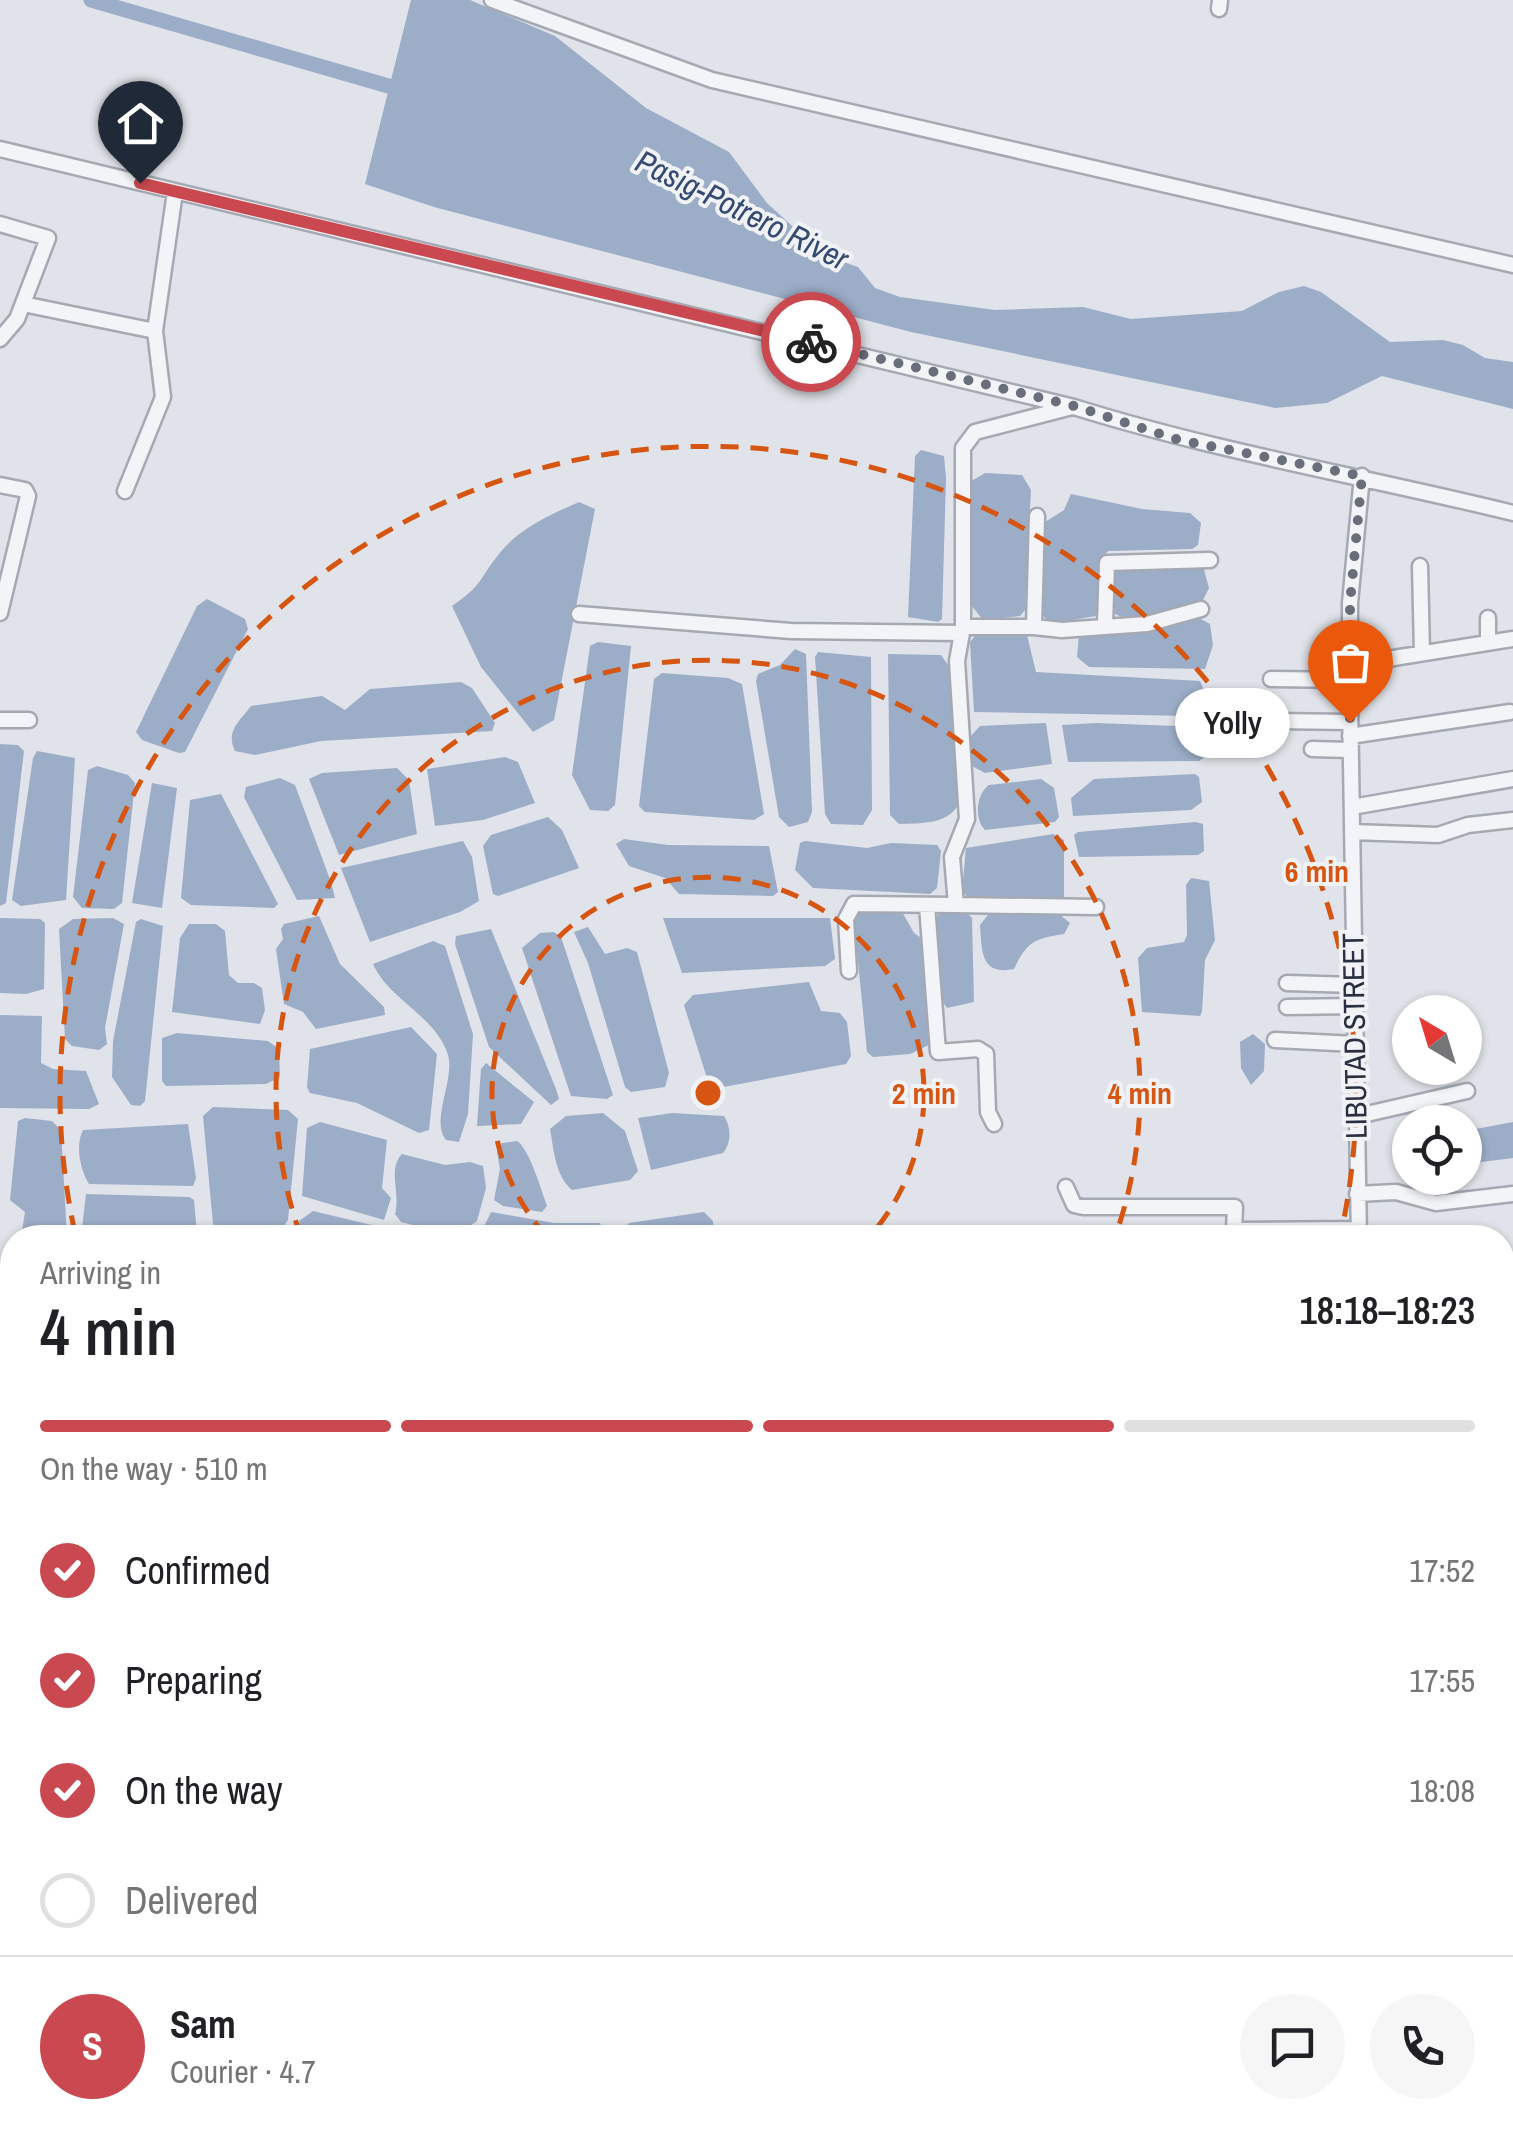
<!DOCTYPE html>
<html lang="en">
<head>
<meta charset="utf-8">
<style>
  body { margin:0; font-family:"Archivo Narrow",sans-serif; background:#f6f6f6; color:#202124; height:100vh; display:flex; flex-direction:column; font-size:38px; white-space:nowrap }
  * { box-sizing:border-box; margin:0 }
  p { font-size:32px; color:#757577 }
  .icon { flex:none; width:55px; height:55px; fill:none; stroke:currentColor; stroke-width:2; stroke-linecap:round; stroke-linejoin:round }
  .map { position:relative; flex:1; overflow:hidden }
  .details { position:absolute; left:0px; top:1225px; width:1515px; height:932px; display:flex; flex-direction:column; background:#fff; border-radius:40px 40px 0 0; box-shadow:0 2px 8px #0004 }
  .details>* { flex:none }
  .needle { width:65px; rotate:322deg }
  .buttons { position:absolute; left:1392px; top:995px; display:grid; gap:20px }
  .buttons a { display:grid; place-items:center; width:90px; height:90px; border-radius:50%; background:#fff; box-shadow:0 2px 8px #0004; font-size:50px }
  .pin { position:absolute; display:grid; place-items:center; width:85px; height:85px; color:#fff; margin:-102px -42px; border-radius:50% 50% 50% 0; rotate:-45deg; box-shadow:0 0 10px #0007 }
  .pin .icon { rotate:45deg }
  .courier { position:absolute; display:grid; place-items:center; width:100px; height:100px; margin:-50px; border:8px solid #ca4950; border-radius:50%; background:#fff; color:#222; box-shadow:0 2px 12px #0007 }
  .bubble { position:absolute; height:70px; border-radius:35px; background:#fff; box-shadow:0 2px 8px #0004; font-size:32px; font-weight:600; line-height:70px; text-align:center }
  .headline em { font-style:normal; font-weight:600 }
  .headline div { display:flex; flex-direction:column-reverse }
  .headline { display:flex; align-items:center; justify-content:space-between; height:170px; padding:0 40px }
  h1 { font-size:65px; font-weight:600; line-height:75px }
  .bar { display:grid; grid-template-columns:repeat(4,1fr); gap:15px 10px; align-content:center; height:120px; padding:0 40px }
  .bar i { height:12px; border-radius:8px; background:#e0e0e0 }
  .bar .on { background:#ca4950 }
  .bar p { grid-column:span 4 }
  .line { display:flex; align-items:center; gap:25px; padding:0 40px; border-top:2px solid #e0e0e0 }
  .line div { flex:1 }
  .round { display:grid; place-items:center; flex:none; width:105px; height:105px; border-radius:52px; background:#f6f6f6 }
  ol { padding:0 40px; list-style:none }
  li { display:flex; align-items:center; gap:30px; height:110px }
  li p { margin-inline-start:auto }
  li .icon { padding:10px; border-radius:50%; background:#ca4950; color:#fff; stroke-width:4 }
  li:last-child { color:#757577 }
  li i { width:55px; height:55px; border:5px solid #e0e0e0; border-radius:50% }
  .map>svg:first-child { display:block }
  .green { fill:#c4d2c2 }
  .water { fill:#9cadc8 }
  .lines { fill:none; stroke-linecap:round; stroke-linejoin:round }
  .river { stroke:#9cadc8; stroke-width:15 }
  .minor-casing { stroke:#a5a9b3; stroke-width:19 }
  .minor { stroke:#f3f4f7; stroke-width:14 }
  .done { stroke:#696e7b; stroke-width:10; stroke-dasharray:0 18 }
  .route { stroke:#ca4950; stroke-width:12 }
  .ring { fill:none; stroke:#d55511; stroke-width:5; stroke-dasharray:18 12 }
  .labels { text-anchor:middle; stroke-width:8; stroke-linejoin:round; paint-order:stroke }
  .street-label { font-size:30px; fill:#292f40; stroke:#f0f2f6 }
  .water-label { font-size:32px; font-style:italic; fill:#344a73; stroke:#f0f2f6 }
  .centre { fill:#d55511; stroke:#f0f2f6; stroke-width:5 }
  .ring-label { font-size:30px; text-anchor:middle; font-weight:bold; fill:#d55511; stroke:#f0f2f6; stroke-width:8; stroke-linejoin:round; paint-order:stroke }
</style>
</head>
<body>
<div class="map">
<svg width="1513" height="2156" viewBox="0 0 1513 2156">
  <rect width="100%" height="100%" fill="#e0e3e9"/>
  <path class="green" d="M0 1818 12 1822V1873L0 1875Z"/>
  <path class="water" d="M411 0H470L555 36 646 108 729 152 767 203 802 235 832 258 858 267 875 288 900 297 995 310 1083 307 1131 319 1242 311 1279 292 1304 286 1321 292 1390 342 1443 340 1463 345 1485 358 1513 362V409L1382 376 1327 403 1275 408 911 332 434 207 365 184Z
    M921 450 944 456 946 478 942 619 938 622 908 617 915 456Z
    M985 473 1022 475 1031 490 1025 610 1020 616 983 620 971 605 968 483Z
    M1071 494 1142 509 1190 513 1201 523 1198 545 1192 549 1108 551C1092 567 1107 596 1096 616L1050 624 1041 613 1042 531 1045 522 1064 510Z
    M579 502 595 509 554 720 533 732 481 667 452 606C484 584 478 580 499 554 519 528 550 515 579 502Z
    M1203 566 1209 588 1202 602C1177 610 1140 627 1115 614L1111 576 1116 571Z
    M207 599 245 619 248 629 185 752 179 753 142 740 136 732 197 606Z
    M1199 618 1210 624 1213 645 1205 669 1089 667 1077 657 1079 635 1116 631 1135 634Z
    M1027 635 1036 672 1200 681 1209 702 1203 712 1190 716 974 712 970 642 975 636Z
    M598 642 631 646 615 805 608 811 590 810 572 775 590 646Z
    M795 649 806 654 812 812 808 822 789 827 779 817 756 681 758 674 780 665Z
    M818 652 871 657 872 810 863 825 831 824 825 814 815 657Z
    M888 654 941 655 950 668 958 805C947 825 920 823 899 824L890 815Z
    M662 673 728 678 742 684 764 814 754 820 645 812 639 806 654 679Z
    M461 682 472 688 495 723 492 731 321 741 255 755 235 751C225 731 240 721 251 706L322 696 345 710 370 689Z
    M1046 723 1052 764 985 773 972 766 970 737 980 726Z
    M1096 723 1203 727 1205 757 1199 761 1068 762 1062 725Z
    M0 744 18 745 24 751 6 903 0 906Z
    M37 751 75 758 66 900 21 906 12 900 33 758Z
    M505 757 518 762 535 803 483 820 435 826 427 769Z
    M97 766 128 775 135 783 122 903 114 909 82 908 73 897 88 770Z
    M397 768 409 780 417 834 339 855 309 779 322 773Z
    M1195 774 1199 777 1202 802 1191 810 1073 816 1071 798 1094 779Z
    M280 778 295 785 331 882 335 898 297 900 244 797 246 787Z
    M1041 779 1054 788 1059 817 1055 822 985 830C974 819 976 794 989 785Z
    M152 783 177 788 162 908 132 903Z
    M221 794 278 904 274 908 191 905 181 898 190 800Z
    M548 817 562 830 579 868 498 896 493 894 483 846 491 835Z
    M1196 822 1203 824 1204 851 1198 855 1079 857 1074 835 1078 832Z
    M1053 834 1064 840V897L1060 901 967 896 962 892 966 848Z
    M624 839 668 845 769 846 778 892 773 896 679 894 665 878 629 866 616 844Z
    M463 841 472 857 479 901 460 912 370 942 341 868Z
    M805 841 867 848 891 843 937 845 941 851 937 888 930 894 813 888 795 870 800 843Z
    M1191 878 1209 881 1215 940 1205 960 1202 1012 1200 1016 1142 1012 1138 958 1147 948 1184 942 1187 935 1186 885Z
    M901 910 914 933 923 939 933 1043 910 1054 873 1057 867 1052 854 921 860 911Z
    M964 910 972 918 974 1002 947 1008 942 1001 934 921 940 912Z
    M991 911 1059 914 1070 923 1064 934C1033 939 1027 942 1014 969 980 976 982 950 980 925Z
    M319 916 340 964 384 1007 385 1015 316 1029 303 1012 284 1004 276 949 283 939 281 929 284 924Z
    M0 918 40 919 45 923 44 989 26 994 0 993Z
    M113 918 124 924 105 1028 107 1044 99 1050 72 1046 65 1039 59 929 73 919Z
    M663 918H830L835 959 825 966 682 973Z
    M141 919 163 926 145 1101 140 1106 131 1105 112 1077 113 1041 136 922Z
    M189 924H216L225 931 229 975 238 983H254L262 988 265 1010 260 1024 172 1012 180 938Z
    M588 927 605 954 627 948 637 952 669 1073 665 1087 631 1092 625 1087 588 963 574 932Z
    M491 929 556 1089 559 1099 551 1105 489 1047 455 944 456 936Z
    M554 932 561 937 613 1095 607 1099 571 1096 522 948 540 933Z
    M433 941 445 946 473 1034 468 1114 459 1142 446 1140C430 1120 455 1081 448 1055 436 1016 389 1000 373 964Z
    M809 982 821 1011 840 1013 847 1022 851 1056 846 1064 718 1088 707 1078 684 1005 693 995Z
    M0 1015 42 1016 41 1063 53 1069 86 1071 99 1104 89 1109 0 1108Z
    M411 1027 437 1054 429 1130 419 1133 357 1103 310 1093 307 1087 310 1049Z
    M177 1033 268 1041 279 1049 280 1077 266 1084 166 1086 162 1081V1038Z
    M1253 1034 1265 1044 1264 1071 1251 1085 1241 1068 1240 1042Z
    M486 1063 534 1102 521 1124 477 1126 481 1069Z
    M213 1107 288 1110 298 1119 288 1220 277 1236 227 1234 213 1224 203 1116Z
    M603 1113 625 1131 638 1171 630 1180 572 1190C555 1175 554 1151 550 1129L566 1116Z
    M672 1113 724 1116C731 1127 732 1142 723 1153L651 1170 638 1118Z
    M25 1118 52 1121 61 1130 67 1237H21L25 1212 10 1200 18 1121Z
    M320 1122 387 1140 382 1188 391 1198 384 1220 302 1196 307 1128Z
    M1513 1122V1158L1465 1164V1131Z
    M188 1124 196 1178 193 1186 89 1184C80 1169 75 1146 83 1130Z
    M517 1141C529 1148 542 1192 547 1206L542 1212 503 1206 494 1200 500 1169 497 1152 502 1143Z
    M402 1154 445 1165 470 1162 483 1166 486 1188 477 1221 470 1226 425 1228 401 1222 395 1214C401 1193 387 1170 402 1154Z
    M86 1194 189 1197 194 1200 197 1233 189 1238 81 1237Z
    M313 1211 422 1237H300L299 1221Z
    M491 1212 554 1223H600L607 1237H454L480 1235Z
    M704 1212 713 1221 714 1237H617L629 1223Z
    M12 1267V1334L3 1336 0 1271Z
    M12 1352V1407L0 1408V1355Z
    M0 1414H12V1478H0Z
    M12 1489V1554L0 1553V1490Z"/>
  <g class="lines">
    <path class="river" d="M91 0 409 92"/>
    <defs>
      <path id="minor" d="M492 0 712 80 1513 265
        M1219 9 1220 0
        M0 149 1074 407C1218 452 1367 477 1513 513
        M0 224 48 238 17 319 0 339
        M23 304 155 331
        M0 485 25 490 28 496 0 613
        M125 491 163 397 155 331 175 192
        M1420 566 1422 653
        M579 614 791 631 961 633
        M1488 618V643
        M1105 623 1107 563 1210 560
        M963 627H1034L1037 516
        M1034 627 1062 630 1147 624 1201 609
        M1350 665 1513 639
        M1271 679 1350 680
        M0 720H29
        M1274 721 1350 722
        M1350 736 1510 712
        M1312 749 1350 750
        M1352 807 1513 779
        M1352 832 1438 835 1468 825 1513 820
        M927 905 938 1052 978 1049 986 1054 988 1112 994 1124
        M956 905 1096 907
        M849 971 846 919 854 904 956 905 952 857 967 819 957 661 963 627V448L975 432 1072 407
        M1287 983 1355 985
        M1287 1007 1355 1006
        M1275 1040 1356 1044
        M1358 1116 1467 1091
        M1066 1187 1074 1205 1083 1207H1235L1234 1230 1222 1238
        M1357 1194 1396 1192 1436 1203 1513 1194
        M1234 1230 1359 1229
        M1359 1238 1350 704V603L1362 476
        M1502 1301 1513 1300
        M1502 1364 1513 1363
        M1502 1482 1513 1481
        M1502 1551 1513 1550
        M1502 1619 1513 1618
        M1502 1661 1513 1662
        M1502 1801H1513
        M0 1898 12 1901
        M1502 1941 1513 1939
        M1502 2027H1513
        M0 2077 12 2078
        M689 2145 809 2156
        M1430 2145 1431 2156
        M148 2156 149 2145
        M928 2156 929 2145
        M996 2156 997 2145
        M1165 2156V2152
        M1273 2156 1275 2145"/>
    </defs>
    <use href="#minor" class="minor-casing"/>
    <use href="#minor" class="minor"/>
  </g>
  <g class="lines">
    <path class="done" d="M811 342 1074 406 1179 440 1362 476 1350 603V722"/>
    <path class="route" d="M140 183 811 342"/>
  </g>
  <g class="ring">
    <path d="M546 1236A216 216 0 1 1 870 1236"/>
    <path d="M301 1237A432 432 0 1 1 1115 1237"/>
    <path d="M75 1233A648 648 0 1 1 1341 1233"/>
  </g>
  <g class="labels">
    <g class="street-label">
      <text transform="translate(1355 1036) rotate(-91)" y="10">LIBUTAD STREET</text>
    </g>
    <g class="water-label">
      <text transform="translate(742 210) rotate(26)" y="11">Pasig-Potrero River</text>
    </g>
  </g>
  <circle cx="708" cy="1093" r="15" class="centre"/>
  <g class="ring-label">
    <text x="1317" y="882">6 min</text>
    <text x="924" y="1104">2 min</text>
    <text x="1140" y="1104">4 min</text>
  </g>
</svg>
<div class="buttons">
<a><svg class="needle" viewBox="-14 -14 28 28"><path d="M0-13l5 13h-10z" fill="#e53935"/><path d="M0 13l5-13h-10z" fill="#757577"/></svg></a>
<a><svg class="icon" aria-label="locate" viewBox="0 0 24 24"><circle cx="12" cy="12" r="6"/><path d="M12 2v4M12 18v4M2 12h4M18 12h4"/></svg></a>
</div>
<div class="pin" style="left:1350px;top:722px;background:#ea580c"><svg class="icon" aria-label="bag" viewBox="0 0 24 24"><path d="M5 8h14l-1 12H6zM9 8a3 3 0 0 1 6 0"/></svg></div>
<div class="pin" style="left:140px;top:183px;background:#1f2937"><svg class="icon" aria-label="home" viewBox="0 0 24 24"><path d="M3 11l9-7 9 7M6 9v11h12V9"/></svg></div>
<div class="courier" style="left:811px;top:342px"><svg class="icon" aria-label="bike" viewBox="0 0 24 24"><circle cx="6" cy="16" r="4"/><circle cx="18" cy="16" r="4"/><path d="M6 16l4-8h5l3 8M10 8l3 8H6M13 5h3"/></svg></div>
<div class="bubble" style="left:1175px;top:688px;width:115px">Yolly</div>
<section class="details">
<div class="headline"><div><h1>4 min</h1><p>Arriving in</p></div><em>18:18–18:23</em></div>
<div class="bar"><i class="on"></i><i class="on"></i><i class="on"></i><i></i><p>On the way · 510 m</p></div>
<ol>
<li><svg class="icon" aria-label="check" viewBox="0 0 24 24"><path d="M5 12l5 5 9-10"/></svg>Confirmed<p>17:52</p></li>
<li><svg class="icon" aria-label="check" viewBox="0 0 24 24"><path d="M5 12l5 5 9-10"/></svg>Preparing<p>17:55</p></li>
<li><svg class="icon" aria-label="check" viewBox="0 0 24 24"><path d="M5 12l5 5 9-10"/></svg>On the way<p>18:08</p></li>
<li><i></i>Delivered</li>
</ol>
<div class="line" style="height:180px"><b class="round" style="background:#ca4950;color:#fff">S</b><div><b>Sam</b><p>Courier · 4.7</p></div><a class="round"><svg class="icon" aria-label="chat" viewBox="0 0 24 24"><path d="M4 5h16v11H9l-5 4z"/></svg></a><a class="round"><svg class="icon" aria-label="phone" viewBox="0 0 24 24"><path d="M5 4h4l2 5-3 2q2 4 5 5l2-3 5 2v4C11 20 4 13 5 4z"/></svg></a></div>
</section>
</div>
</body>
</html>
